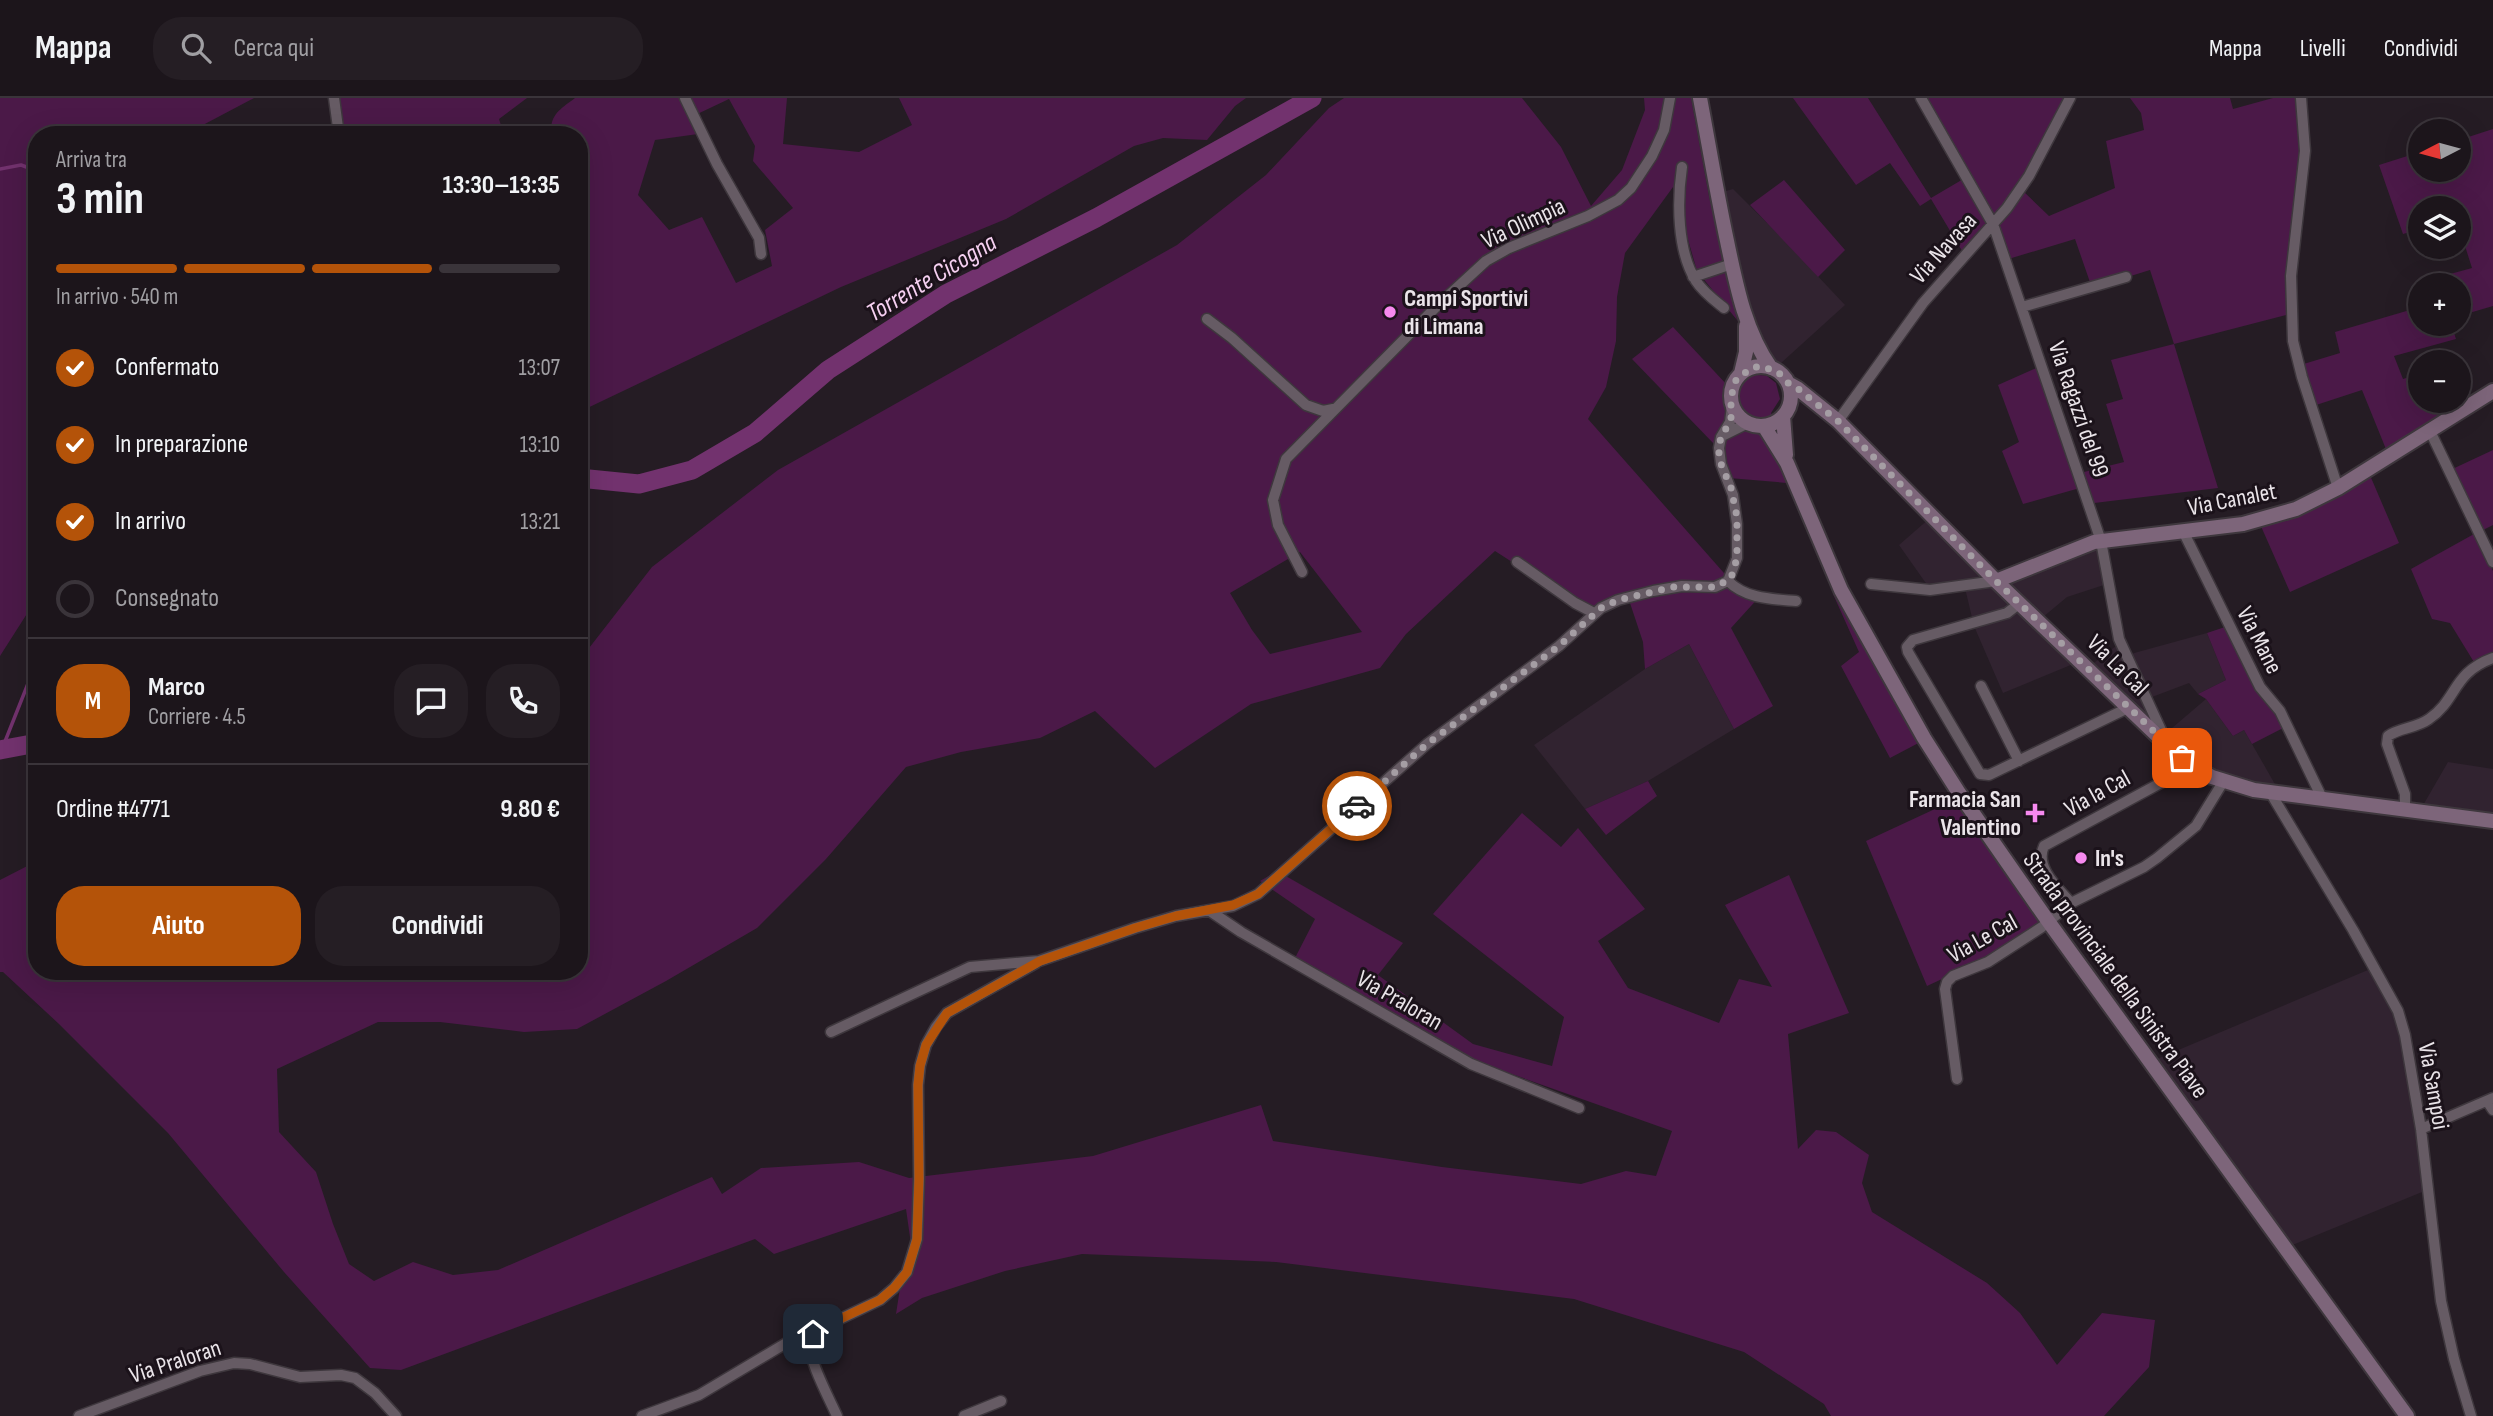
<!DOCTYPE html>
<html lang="it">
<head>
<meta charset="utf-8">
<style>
  body { margin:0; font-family:"Sofia Sans Condensed",sans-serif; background:#251e24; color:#f1f3f6; height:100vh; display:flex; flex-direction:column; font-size:26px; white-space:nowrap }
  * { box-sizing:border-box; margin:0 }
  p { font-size:23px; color:#a09fa3 }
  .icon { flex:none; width:38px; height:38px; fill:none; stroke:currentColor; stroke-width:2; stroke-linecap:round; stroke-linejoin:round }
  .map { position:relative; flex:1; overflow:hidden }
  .panel { position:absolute; left:28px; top:28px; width:560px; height:854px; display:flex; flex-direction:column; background:#1c151b; border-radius:28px; box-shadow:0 7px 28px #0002,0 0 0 2px #3a343a }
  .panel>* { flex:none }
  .needle { width:46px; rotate:264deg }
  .controls { position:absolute; left:2408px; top:21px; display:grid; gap:14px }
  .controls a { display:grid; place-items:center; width:63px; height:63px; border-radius:50%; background:#1c151b; box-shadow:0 7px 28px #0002,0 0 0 2px #3a343a; font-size:35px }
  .pin { position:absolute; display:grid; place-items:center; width:60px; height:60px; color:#fff; margin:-30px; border-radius:14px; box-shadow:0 4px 10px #0006 }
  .courier { position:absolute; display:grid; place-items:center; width:70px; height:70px; margin:-35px; border:5px solid #b45309; border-radius:50%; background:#fff; color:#222; box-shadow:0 2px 9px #0007 }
  .summary em { font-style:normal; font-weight:700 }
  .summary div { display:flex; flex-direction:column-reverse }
  .summary { display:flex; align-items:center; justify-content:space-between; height:119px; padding:0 28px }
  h1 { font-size:46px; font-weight:700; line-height:52px }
  .bar { display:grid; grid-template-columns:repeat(4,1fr); gap:10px 7px; align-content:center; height:84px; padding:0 28px }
  .bar i { height:9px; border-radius:5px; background:#3a343a }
  .bar .on { background:#b45309 }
  .bar p { grid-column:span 4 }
  .line { display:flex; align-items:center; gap:18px; padding:0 28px; border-top:2px solid #3a343a }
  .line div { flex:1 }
  .round { display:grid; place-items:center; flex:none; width:74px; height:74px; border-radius:28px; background:#251e24 }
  ol { padding:0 28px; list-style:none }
  li { display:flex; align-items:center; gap:21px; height:77px }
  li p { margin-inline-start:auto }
  li .icon { padding:7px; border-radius:50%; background:#b45309; color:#fff; stroke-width:4 }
  li:last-child { color:#a09fa3 }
  li i { width:38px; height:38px; border:4px solid #3a343a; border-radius:50% }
  .cta { display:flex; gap:14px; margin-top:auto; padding:14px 28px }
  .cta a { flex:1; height:80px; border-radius:28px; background:#b45309; color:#fff; font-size:28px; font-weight:700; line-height:80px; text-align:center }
  .cta a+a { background:#251e24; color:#f1f3f6 }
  header { display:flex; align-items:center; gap:42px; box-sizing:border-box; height:98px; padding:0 35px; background:#1c151b; border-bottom:2px solid #3a343a }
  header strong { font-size:33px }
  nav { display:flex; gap:38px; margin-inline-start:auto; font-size:24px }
  .search { width:490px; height:63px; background:#251e24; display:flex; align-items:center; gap:18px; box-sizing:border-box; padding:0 24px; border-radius:28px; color:#a09fa3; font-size:26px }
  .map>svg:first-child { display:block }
  .built { fill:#312330 }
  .green { fill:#4b1948; fill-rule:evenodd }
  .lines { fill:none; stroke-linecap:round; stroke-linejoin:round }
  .stream { stroke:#72326e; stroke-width:3.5 }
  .river { stroke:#72326e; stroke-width:19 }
  .street-casing { stroke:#3e373d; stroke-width:13 }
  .secondary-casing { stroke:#3e373d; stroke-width:18 }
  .street { stroke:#665b64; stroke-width:10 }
  .secondary { stroke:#7d657a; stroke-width:14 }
  .done { stroke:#a59ea4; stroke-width:7; stroke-dasharray:0 12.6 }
  .route { stroke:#b45309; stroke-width:9 }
  .poi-dot { fill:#f689ee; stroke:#1b121a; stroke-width:2.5 }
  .labels { text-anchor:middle; stroke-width:6; stroke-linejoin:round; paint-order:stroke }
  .street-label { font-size:24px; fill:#eae4e9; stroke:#1b121a }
  .poi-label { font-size:24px; font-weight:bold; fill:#eae4e9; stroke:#1b121a; text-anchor:start }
  .water-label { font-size:26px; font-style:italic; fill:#f6d0f1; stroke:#1b121a }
</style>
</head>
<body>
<header>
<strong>Mappa</strong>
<div class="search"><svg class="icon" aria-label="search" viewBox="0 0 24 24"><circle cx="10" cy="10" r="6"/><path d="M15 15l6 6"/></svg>Cerca qui</div>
<nav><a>Mappa</a><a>Livelli</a><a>Condividi</a></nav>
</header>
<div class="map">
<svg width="2493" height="1318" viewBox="0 0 2493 1318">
  <rect width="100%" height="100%" fill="#251c24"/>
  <path class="built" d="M1733 91 1781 139 1845 207 1760 284 1754 263 1737 222 1709 98Z
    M1930 420 1993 482 2097 441 2107 486 2067 499 2037 524 2078 564 2003 595 1974 528 1965 490 1930 491 1899 447Z
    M2207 535 2226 582 2198 596 2189 585 2152 599 2165 636 2206 601 2233 638 2244 632 2280 695 2196 671 2086 571 2120 545 2127 557Z
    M1689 546 1734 631 1648 683 1585 711 1534 647 1645 571Z
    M2448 664 2493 671V724L2418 716Z
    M2375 869 2396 904 2427 1092 2290 1148 2157 961Z"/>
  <path class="green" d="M0 0H254L184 37H37V500L0 558Z
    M333 0H527L499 21 504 37H337Z
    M575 0H787L783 46 859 54 912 27 899 0H1246L1235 8 1207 42 1163 40 1134 48 1006 121 841 189 579 314V37H552C548 17 562 10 575 0ZM729 1 755 48 753 63 793 110 765 132 772 168 736 185 702 119 669 132 638 97 655 42 698 36 691 19Z
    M1344 0H1522L1561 49 1591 108 1622 72 1645 12 1644 0H1691L1709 98 1737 222 1697 173 1673 89 1625 155 1617 199 1616 243 1606 289 1588 321 1731 483 1761 497 1731 530 1773 608 1734 631 1689 546 1645 571 1643 544 1629 502 1596 518 1495 453 1406 536 1380 570 1251 606 1155 670 1095 613 1040 640 961 654 906 669 826 761 757 830 666 883 577 931 524 934 440 924H378L277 971 279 1034 316 1074 333 1126 349 1166 374 1183 413 1164 453 1177 498 1172 712 1079 722 1096 761 1070 859 1064 909 1080 1093 1058 1261 1007 1273 1043 1442 1069 1581 1086 1626 1073 1656 1078 1672 1033 1475 963 1295 860 1315 821 1260 783 1277 773 1403 845 1378 877 1473 946 1552 968 1564 919 1433 816 1522 715 1561 749 1578 730 1645 811 1598 843 1628 890 1719 925 1739 881 1772 889 1725 807 1789 777 1849 915 1788 936 1798 1051 1816 1032 1836 1034 1869 1057 1862 1085 1872 1114 1987 1185 2020 1215 2057 1267 2102 1215 2155 1222 2149 1269 2104 1318H1831L1824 1306 1744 1254 1574 1201 1276 1164 1082 1156 1005 1173 922 1200 896 1216 900 1190 911 1146 906 1111 774 1156 755 1141 401 1272 370 1270 284 1174 168 1035 59 926 3 874H0V782L37 763V873H579V563L652 469 778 372 1177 147 1266 77 1329 10ZM1300 454 1362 534 1270 556 1252 532 1230 495Z
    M1793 0H1868L1931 100 1965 80 1920 0H2072L2023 93 2049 118 2115 90 2106 43 2144 32 2141 15 2130 0H2230L2233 11 2273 0H2297C2305 72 2295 144 2290 216L2174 246 2218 390 2086 406 2080 390 2023 406 2002 353 2019 344 1998 287 2041 268 2076 376 2124 364 2106 306 2123 301 2111 262 2174 246 2150 172 2092 190 2075 141 2005 162 1992 126 1964 156 1931 101 1920 108 1890 65 1856 87Z
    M2493 31V208L2459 218V187H2433L2432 181 2472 170 2459 129V110H2420V131L2403 136 2379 67 2420 54V72H2459V42Z
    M1784 82 1845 152 1818 179 1750 107Z
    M2420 209V226H2451L2456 241 2394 258 2403 281 2419 276 2420 279V303H2435L2448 325 2390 361 2362 292 2310 309 2297 268 2340 255 2335 234Z
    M1673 229 1728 288 1754 263 1758 277 1767 278 1776 285 1780 301 1771 315 1799 386 1729 380 1714 346 1632 261Z
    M2493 352V427L2475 436 2493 473V562L2477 569 2450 525 2432 521 2411 471 2474 436 2446 374Z
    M2369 375 2399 445 2290 494 2260 426Z
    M1841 495 1928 640 1890 660 1841 568 1859 554 1833 496Z
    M2228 528 2285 629 2252 646 2244 632 2233 638 2206 601 2198 596 2226 582 2207 535Z
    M1648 683 1657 698 1606 737 1585 711Z
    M1965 697 2052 823 2032 839 1927 888 1866 743Z"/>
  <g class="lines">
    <path class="stream" d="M0 71 21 67 37 73
      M2 651 37 563"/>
    <path class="river" d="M579 380 639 386 692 372 755 335 828 272 946 196 1096 120 1312 0
      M0 652 37 645"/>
    <defs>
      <path id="street" d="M334 0 339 37
        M685 0 717 66 759 140 761 156
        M1921 0 1993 126 2101 443 2119 541 2166 643
        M2301 0 2305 53 2291 178 2293 243 2302 279 2338 390
        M1682 69C1677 103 1677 153 1696 183 1703 194 1714 202 1724 210
        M1693 179 1732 166
        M2022 209 2126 179
        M1207 221 1232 240 1306 307 1323 313 1333 311
        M1838 323 1923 205 2007 110 2029 78 2070 0
        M2429 331 2493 464
        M1724 337 1748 325
        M2183 433 2260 589 2280 613 2323 702
        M1517 464 1575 505 1594 515
        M1302 474 1278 427 1273 402 1286 361 1436 209 1486 163 1509 150 1588 118 1618 102 1631 90 1652 58 1664 32 1670 0
        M1728 483C1746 501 1772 501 1796 503
        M1871 486 1930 492 1996 483
        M2020 505 2007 515 1913 542 1907 549 1908 554 1980 676 1989 677 2128 610
        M1981 588 2019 663
        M2270 694 2353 832 2398 913 2405 937 2421 1031 2441 1203 2454 1261 2471 1318
        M2405 712V696L2387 646 2388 638C2399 630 2417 630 2429 621 2458 601 2452 575 2493 560
        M2071 805C2058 790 2034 769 2044 748L2192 668
        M1210 813 1241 834 1471 966 1579 1010
        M831 934 970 869 1039 863 1135 830 1176 818 1233 808 1258 796 1427 646 1559 548 1601 510 1618 502 1653 493 1682 488 1715 489 1728 483 1737 460V426L1733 397 1721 366 1719 350 1721 339 1730 324 1732 308
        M1957 981 1945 891 1947 884 1953 878 1988 864 2042 829 2071 805 2144 769 2157 760 2196 728 2223 684
        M2487 1003 2493 1012
        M2421 1031 2493 1000
        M79 1318 200 1273 234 1265 250 1266 300 1279 341 1277 355 1280 375 1295 396 1318
        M642 1318 699 1297 793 1241 800 1240 810 1243
        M837 1318C830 1302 806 1258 810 1242 811 1236 816 1233 821 1230L880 1202 894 1190 907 1174 917 1141 919 1080 918 987 920 968 926 947 936 929 947 915 1036 865
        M964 1318 1001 1303"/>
      <path id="secondary" d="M1700 0C1709 48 1717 96 1727 143 1736 186 1745 234 1771 270
        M1731 298a30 30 0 1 1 60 0a30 30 0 1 1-60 0Z
        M1741 275 1746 254V228
        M1788 285 1797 290 1838 323 1996 483 2167 647 2192 668 2212 679 2254 692 2493 723
        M1783 318 1786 357
        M1764 328 1787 365 1841 492 1924 640 1959 695 2048 823 2407 1318
        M1996 483 2094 444 2243 426 2296 411 2338 390 2493 293"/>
    </defs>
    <use href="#street" class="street-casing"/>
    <use href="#secondary" class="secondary-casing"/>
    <use href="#street" class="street"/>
    <use href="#secondary" class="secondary"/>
  </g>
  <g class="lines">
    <path class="done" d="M1357 708 1427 646 1559 548 1601 510 1618 502 1673 489H1716L1731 480 1737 460V419L1731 390 1719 361V345L1731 320V299L1736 282 1751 270 1761 268 1778 274 1788 285 1797 290 1838 323 1996 483 2182 660"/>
    <path class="route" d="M813 1236 821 1230 880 1202 894 1190 907 1174 917 1141 919 1080 918 987 920 968 926 947 947 915 1040 863 1135 830 1176 818 1233 807 1258 796 1357 708"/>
  </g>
  <g class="poi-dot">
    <circle cx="1390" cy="214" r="7"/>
    <path d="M2031.5 704.5h7v7h7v7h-7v7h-7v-7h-7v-7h7z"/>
    <circle cx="2081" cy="760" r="7"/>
  </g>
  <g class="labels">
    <g class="street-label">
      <text transform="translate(1523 125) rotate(-25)" y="8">Via Olimpia</text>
      <text transform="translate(1943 150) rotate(-48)" y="8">Via Navasa</text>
      <text transform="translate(2079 311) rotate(71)" y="8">Via Ragazzi del 99</text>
      <text transform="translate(2232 401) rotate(-11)" y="8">Via Canalet</text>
      <text transform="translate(2260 542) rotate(63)" y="8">Via Mane</text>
      <text transform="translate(2118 567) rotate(45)" y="8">Via La Cal</text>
      <text transform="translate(2097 695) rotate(-29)" y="8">Via la Cal</text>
      <text transform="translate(1982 840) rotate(-29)" y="8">Via Le Cal</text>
      <text transform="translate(2116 877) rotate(54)" y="8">Strada provinciale della Sinistra Piave</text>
      <text transform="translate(1400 902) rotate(30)" y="8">Via Praloran</text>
      <text transform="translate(2434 988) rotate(80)" y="8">Via Sampoi</text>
      <text transform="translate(175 1263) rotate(-18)" y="8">Via Praloran</text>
    </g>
    <g class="poi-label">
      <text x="1404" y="208">Campi Sportivi<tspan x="1404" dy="28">di Limana</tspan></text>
      <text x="2021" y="709" text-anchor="end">Farmacia San<tspan x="2021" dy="28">Valentino</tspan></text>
      <text x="2095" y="768">In's</text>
    </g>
    <g class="water-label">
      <text transform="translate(931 179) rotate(-31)" y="9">Torrente Cicogna</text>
    </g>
  </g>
</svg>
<div class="controls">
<a><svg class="needle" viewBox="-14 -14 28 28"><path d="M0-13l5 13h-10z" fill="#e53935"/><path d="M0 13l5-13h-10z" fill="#a09fa3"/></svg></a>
<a><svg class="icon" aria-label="layers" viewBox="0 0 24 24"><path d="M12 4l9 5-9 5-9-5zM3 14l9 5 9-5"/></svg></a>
<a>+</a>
<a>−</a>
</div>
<div class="pin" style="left:2182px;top:660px;background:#ea580c"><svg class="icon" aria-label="bag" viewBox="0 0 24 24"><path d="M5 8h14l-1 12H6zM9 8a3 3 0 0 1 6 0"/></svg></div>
<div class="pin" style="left:813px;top:1236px;background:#1f2937"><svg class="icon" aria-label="home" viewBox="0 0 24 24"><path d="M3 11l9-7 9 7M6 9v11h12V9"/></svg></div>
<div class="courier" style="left:1357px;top:708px"><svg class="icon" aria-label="car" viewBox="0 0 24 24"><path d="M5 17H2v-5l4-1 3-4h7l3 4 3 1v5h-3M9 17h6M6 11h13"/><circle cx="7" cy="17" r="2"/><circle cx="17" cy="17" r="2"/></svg></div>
<section class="panel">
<div class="summary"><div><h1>3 min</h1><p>Arriva tra</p></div><em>13:30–13:35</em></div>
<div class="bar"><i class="on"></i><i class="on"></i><i class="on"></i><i></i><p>In arrivo · 540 m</p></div>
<ol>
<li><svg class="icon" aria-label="check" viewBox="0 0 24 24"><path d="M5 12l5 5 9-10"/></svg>Confermato<p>13:07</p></li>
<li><svg class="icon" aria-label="check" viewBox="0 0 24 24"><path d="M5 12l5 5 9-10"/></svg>In preparazione<p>13:10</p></li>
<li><svg class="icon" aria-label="check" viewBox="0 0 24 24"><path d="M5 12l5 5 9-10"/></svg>In arrivo<p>13:21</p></li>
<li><i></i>Consegnato</li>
</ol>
<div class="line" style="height:126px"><b class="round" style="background:#b45309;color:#fff">M</b><div><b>Marco</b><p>Corriere · 4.5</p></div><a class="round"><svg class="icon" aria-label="chat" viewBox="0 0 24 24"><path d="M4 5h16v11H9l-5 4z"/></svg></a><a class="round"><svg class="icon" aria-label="phone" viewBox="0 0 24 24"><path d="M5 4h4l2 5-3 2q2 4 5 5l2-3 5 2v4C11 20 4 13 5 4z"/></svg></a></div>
<div class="line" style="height:91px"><div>Ordine #4771</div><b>9.80 €</b></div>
<div class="cta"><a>Aiuto</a><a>Condividi</a></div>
</section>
</div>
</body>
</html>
